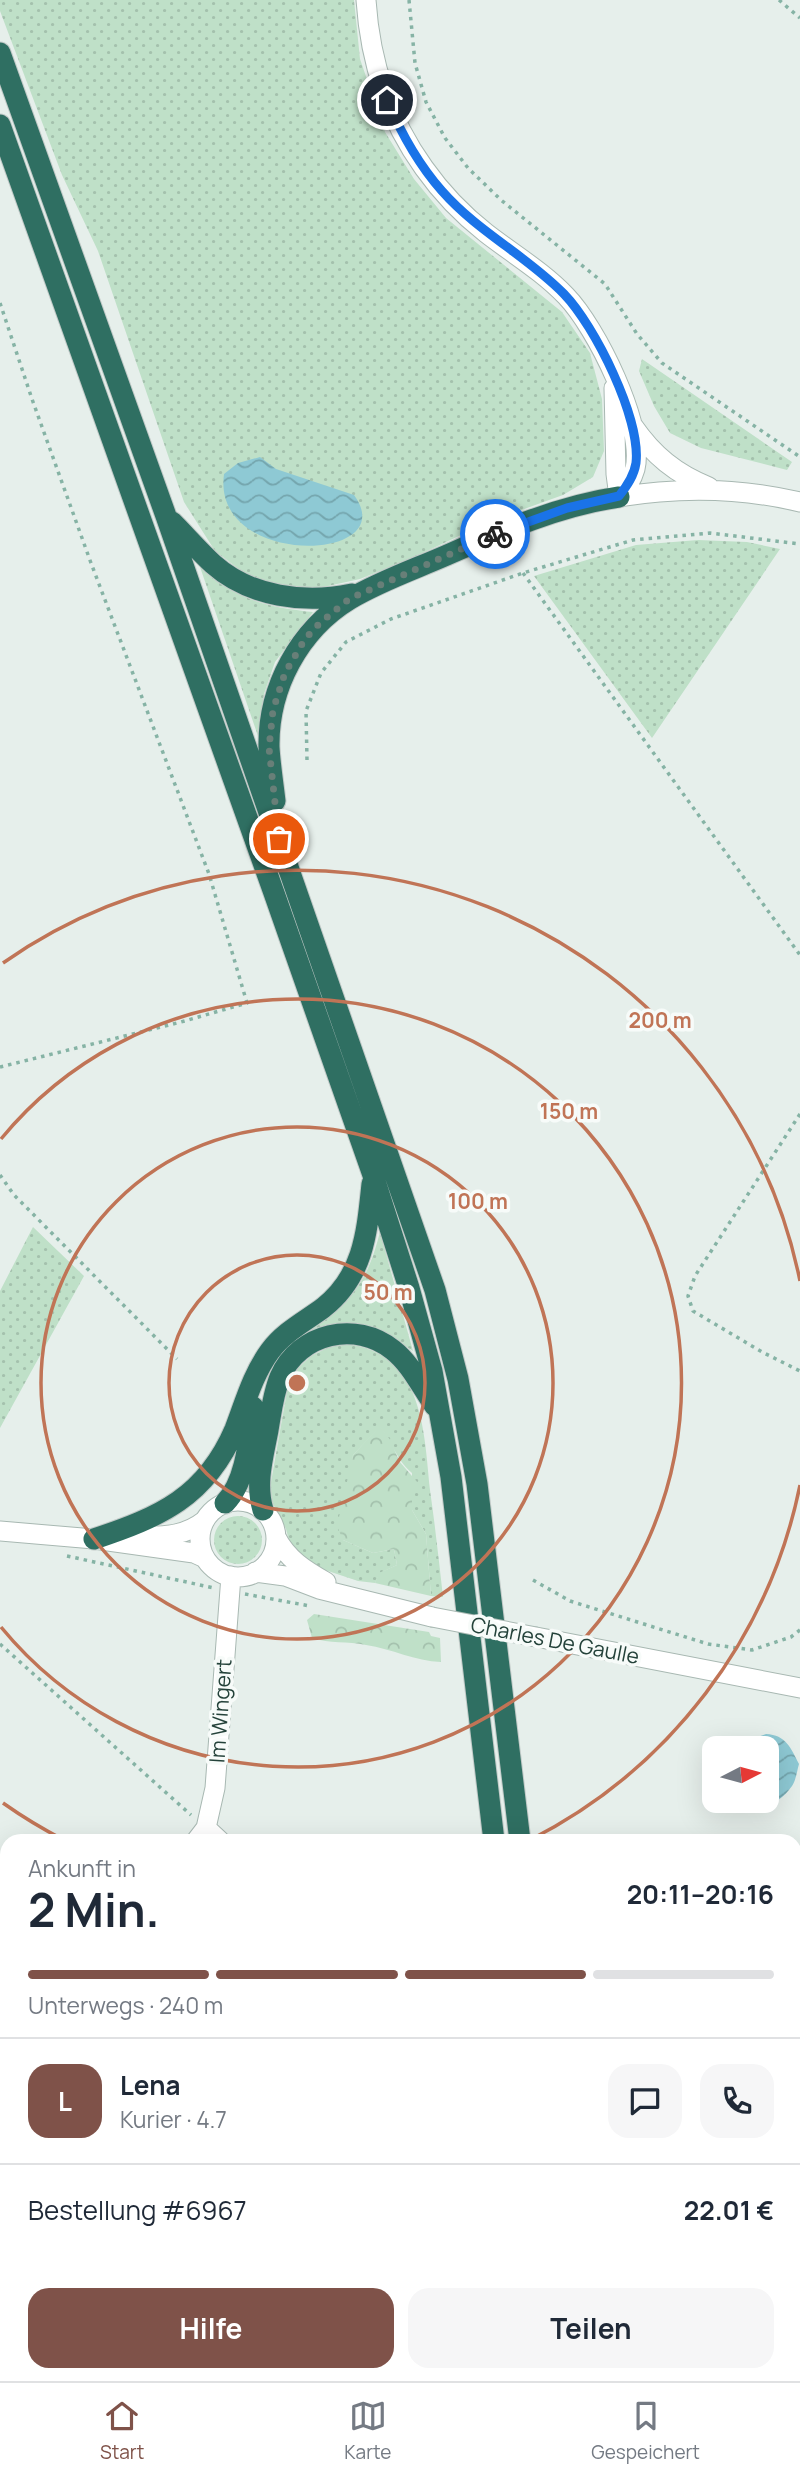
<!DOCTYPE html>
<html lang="de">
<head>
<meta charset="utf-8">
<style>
  body { margin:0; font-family:Manrope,sans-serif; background:#f6f6f7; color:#1f2937; height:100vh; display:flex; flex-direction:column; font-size:26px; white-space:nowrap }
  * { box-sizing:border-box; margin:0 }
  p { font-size:23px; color:#747a83 }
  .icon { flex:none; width:38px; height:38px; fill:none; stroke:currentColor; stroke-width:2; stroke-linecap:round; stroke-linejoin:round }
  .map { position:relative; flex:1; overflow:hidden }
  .side { position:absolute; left:0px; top:1834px; width:802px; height:548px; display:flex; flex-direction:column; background:#fff; border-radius:21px 21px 0 0; box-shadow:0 7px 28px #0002 }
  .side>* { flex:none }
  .needle { width:46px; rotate:84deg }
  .buttons { position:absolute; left:702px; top:1736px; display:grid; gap:14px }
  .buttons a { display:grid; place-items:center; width:77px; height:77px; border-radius:14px; background:#fff; box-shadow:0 7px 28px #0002; font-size:35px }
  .pin { position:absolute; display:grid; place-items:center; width:60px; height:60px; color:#fff; margin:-30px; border:4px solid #fff; border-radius:50%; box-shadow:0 2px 7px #0007 }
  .courier { position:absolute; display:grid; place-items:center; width:70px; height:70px; margin:-35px; border:5px solid #1a73e8; border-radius:50%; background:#fff; color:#222; box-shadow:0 2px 9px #0007 }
  .headline em { font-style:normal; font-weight:700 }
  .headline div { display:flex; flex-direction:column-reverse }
  .headline { display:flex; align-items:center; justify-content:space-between; height:119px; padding:0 28px }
  h1 { font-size:46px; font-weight:700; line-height:52px }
  .bar { display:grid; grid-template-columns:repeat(4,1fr); gap:10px 7px; align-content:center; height:84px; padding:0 28px }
  .bar i { height:9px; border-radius:5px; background:#e0e1e3 }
  .bar .on { background:#7f5249 }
  .bar p { grid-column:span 4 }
  .line { display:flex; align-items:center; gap:18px; padding:0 28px; border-top:2px solid #e0e1e3 }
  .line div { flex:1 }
  .round { display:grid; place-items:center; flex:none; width:74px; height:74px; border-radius:21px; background:#f6f6f7 }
  .action { display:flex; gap:14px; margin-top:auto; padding:14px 28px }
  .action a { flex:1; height:80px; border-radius:21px; background:#7f5249; color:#fff; font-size:28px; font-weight:700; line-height:80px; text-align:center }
  .action a+a { background:#f6f6f7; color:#1f2937 }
  .dock { display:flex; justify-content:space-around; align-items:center; height:98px; border-top:2px solid #e0e1e3; background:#fff; font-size:19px; color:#747a83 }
  .dock a { display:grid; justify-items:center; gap:4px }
  .dock .on { color:#7f5249 }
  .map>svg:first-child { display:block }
  .built { fill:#d4dfda }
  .grass { fill:url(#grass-dots) }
  .forest { fill:url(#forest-crowns) }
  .water { fill:url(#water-waves) }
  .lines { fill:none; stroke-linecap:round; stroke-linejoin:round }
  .minor-casing { stroke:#a8b8b2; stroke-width:21 }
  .highway-casing { stroke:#c2cac8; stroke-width:23 }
  .path { stroke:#86b3a5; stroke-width:3.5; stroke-dasharray:3.5 5; stroke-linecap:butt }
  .minor { stroke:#fff; stroke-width:19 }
  .highway { stroke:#2f6f62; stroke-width:21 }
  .minor-bridge-casing { stroke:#a8b8b2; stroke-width:21; stroke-linecap:butt }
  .minor-bridge { stroke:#fff; stroke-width:19 }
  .done { stroke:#687f78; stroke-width:7; stroke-dasharray:0 12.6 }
  .route { stroke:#1a73e8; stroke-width:9 }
  .ring { fill:none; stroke:#c07456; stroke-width:3.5 }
  .labels { text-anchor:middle; stroke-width:7; stroke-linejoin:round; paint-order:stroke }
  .street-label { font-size:21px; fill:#24423a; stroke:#f7fbf9 }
  .centre { fill:#c07456; stroke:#f7fbf9; stroke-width:3.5 }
  .ring-label { font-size:21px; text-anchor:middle; font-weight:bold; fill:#c07456; stroke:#f7fbf9; stroke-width:7; stroke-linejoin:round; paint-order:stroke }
</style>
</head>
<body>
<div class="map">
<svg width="800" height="2381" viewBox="0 0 800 2381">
  <defs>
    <pattern id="grass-dots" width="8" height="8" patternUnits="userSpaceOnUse" patternTransform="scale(1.75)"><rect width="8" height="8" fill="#bfe0c8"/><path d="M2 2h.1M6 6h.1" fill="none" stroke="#a4c1ad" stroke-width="1.8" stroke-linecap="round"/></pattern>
    <pattern id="forest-crowns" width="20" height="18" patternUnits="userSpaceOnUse" patternTransform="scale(1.75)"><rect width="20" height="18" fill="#bfe0c8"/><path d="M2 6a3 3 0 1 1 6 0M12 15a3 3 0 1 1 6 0" fill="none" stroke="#a4c1ad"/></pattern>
    <pattern id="water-waves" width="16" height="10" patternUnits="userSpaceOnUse" patternTransform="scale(1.75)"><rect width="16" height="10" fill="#8ec9d4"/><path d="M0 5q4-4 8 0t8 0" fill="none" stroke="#74a5ad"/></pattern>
  </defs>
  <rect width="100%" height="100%" fill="#e6efeb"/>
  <path class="built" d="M0 1906 7 1913V2085L0 2095Z"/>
  <path class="grass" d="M0 0H354L360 59 385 132 414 179 446 218 562 312 590 353 602 399 604 451 593 477 563 495 491 521 410 559 360 579 305 591 252 579 215 551 184 502 98 251 62 175 0 11Z
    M642 359 792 462 787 470 701 448 670 433 654 406 639 371Z
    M698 540 747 542 780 549 652 738 534 576 636 545Z
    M199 564C233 599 265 607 313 612L275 662 264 694 258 736Z
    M33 1227 84 1276 0 1428V1291Z
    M380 1232 413 1351C376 1324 354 1315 310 1333L307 1330C352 1300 366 1286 380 1232Z
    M349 1344C371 1348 390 1356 403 1375 425 1407 426 1453 430 1490 435 1525 439 1561 443 1597L431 1596 426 1534 412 1510V1473C395 1458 394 1444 380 1427L353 1455 343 1540 373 1553 394 1549 397 1565 380 1573 375 1583 358 1581 307 1564 290 1544 286 1529 270 1498 271 1482 287 1391 294 1372 311 1356 329 1347Z
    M214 1540a24 24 0 1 1 48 0a24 24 0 1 1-48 0Z"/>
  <path class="forest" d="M380 1426 391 1441 399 1461 418 1483 412 1492V1510L426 1534 431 1596 375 1583 379 1573 397 1565 394 1549 373 1553 343 1540 337 1526 353 1455Z
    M314 1614 429 1632 431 1636 440 1638 441 1662C415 1661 392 1649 366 1645 347 1641 330 1644 312 1638L307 1620Z"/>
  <path class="water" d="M260 457 276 469 354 495C404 563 211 569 224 474L238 463Z
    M766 1734C786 1735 791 1748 799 1764 797 1771 796 1780 792 1786 781 1802 760 1815 744 1801H766V1748H743L752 1739Z"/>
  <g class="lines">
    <defs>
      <path id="minor" d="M366 0C370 61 388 118 424 168 441 192 463 215 486 233 513 254 542 271 566 296 596 327 645 425 635 469 632 480 626 488 619 497
        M614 388 616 474 619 497
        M633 426C653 455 676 474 709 487
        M619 497C679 487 741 488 800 502
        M200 1539a38 38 0 1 1 76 0a38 38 0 1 1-76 0Z
        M0 1531 94 1539 194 1553 205 1558
        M141 1537C165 1536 185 1536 204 1521
        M276 1537C287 1559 305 1570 326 1582
        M255 1572 285 1576 319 1589 432 1617
        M536 1637 800 1688
        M206 1828 220 1841
        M196 1841 206 1828 215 1788 231 1576
        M6 2105 7 2104
        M407 2375V2381"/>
      <path id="highway" d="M0 53 166 516 435 1290 458 1379 477 1484 520 1841
        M0 125 274 893 373 1175 409 1288 432 1371 451 1477 494 1841
        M172 522C186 536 199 551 213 564 250 597 305 604 352 594
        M275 801C273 783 270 765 269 747 268 688 299 630 350 599 380 581 415 569 447 555 503 530 559 506 619 497
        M225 1503C247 1481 249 1437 253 1407
        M263 1510C255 1483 263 1457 268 1430 271 1413 273 1394 280 1377 299 1333 356 1320 393 1350 411 1364 422 1388 435 1406
        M94 1539C160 1517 206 1497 235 1429 245 1403 253 1374 270 1351 284 1332 304 1322 323 1308 364 1276 367 1232 372 1184
        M625 2375 627 2381
        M651 2375 653 2381"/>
    </defs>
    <use href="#minor" class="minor-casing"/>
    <use href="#highway" class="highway-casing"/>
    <path class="path" d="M409 0 415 63 426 102 445 138 468 168 501 200 605 284 637 334 662 363 800 457
      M779 0 800 18
      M0 303 32 399 91 563 209 874 247 1003 181 1022 0 1067
      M523 573 800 955
      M307 760 306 711 321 673 346 642 391 619 523 573 633 540 710 533 800 544
      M800 1114 695 1276 688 1296 693 1311 762 1352 800 1371
      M0 1175 14 1195 177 1359
      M67 1556 214 1588
      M533 1580 570 1601 708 1644 752 1650 791 1637 800 1630
      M245 1594 310 1606
      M0 1644 191 1815
      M794 1942 800 1920
      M794 2004 800 2008
      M588 2375 590 2381
      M693 2375 695 2381
      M340 2381 341 2375"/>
    <use href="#minor" class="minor"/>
    <use href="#highway" class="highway"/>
    <defs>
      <path id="minor-bridge" d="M432 1617 536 1637"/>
    </defs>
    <use href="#minor-bridge" class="minor-bridge-casing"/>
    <use href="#minor-bridge" class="minor-bridge"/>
  </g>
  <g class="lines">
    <path class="done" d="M279 839 269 748 273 710 285 673 305 639 319 624 349 599 495 534"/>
    <path class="route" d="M387 100C401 133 418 164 442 191 478 232 527 256 564 294 595 326 641 419 636 463 634 476 627 486 619 496L567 508 495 534"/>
  </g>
  <g class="ring">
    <circle cx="297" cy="1383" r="128"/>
    <circle cx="297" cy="1383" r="256"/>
    <path d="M1 1139A384 384 0 1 1 1 1627"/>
    <path d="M800 1485A513 513 0 0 1 530 1840M64 1840A513 513 0 0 1 3 1803M3 963A513 513 0 0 1 800 1281"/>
  </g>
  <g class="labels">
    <g class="street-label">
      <text transform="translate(555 1641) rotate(11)" y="7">Charles De Gaulle</text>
      <text transform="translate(221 1711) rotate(-86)" y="7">Im Wingert</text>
    </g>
  </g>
  <circle cx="297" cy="1383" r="10" class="centre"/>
  <g class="ring-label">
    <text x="660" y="1028">200 m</text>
    <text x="569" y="1119">150 m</text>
    <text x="478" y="1209">100 m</text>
    <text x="388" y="1300">50 m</text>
  </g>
</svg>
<div class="buttons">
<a><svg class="needle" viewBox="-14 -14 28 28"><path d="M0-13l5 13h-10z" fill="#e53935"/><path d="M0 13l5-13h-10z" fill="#747a83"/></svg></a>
</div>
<div class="pin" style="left:279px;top:839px;background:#ea580c"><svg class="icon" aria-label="bag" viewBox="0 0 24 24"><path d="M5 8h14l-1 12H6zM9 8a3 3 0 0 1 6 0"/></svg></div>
<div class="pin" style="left:387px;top:100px;background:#1f2937"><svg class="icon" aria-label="home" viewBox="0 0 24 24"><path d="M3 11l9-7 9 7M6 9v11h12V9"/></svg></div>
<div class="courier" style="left:495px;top:534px"><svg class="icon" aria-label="bike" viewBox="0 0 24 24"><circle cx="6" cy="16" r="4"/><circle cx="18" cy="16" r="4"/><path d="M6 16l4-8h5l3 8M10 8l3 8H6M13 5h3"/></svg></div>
<section class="side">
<div class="headline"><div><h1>2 Min.</h1><p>Ankunft in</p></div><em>20:11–20:16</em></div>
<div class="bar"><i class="on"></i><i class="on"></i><i class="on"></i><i></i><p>Unterwegs · 240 m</p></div>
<div class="line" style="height:126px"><b class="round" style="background:#7f5249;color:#fff">L</b><div><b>Lena</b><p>Kurier · 4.7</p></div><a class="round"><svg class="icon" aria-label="chat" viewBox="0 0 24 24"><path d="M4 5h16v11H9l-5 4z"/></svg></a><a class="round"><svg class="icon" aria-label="phone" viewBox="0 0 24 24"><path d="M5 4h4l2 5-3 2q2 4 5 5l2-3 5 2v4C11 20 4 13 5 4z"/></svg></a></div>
<div class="line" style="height:91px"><div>Bestellung #6967</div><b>22.01 €</b></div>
<div class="action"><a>Hilfe</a><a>Teilen</a></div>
</section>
</div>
<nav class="dock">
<a class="on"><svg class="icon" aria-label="home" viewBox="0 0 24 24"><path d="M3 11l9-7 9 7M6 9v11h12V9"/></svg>Start</a>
<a><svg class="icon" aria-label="map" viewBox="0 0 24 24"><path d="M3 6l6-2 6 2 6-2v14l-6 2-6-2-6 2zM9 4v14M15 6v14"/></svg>Karte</a>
<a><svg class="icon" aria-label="saved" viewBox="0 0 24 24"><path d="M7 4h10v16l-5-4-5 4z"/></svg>Gespeichert</a>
</nav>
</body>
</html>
